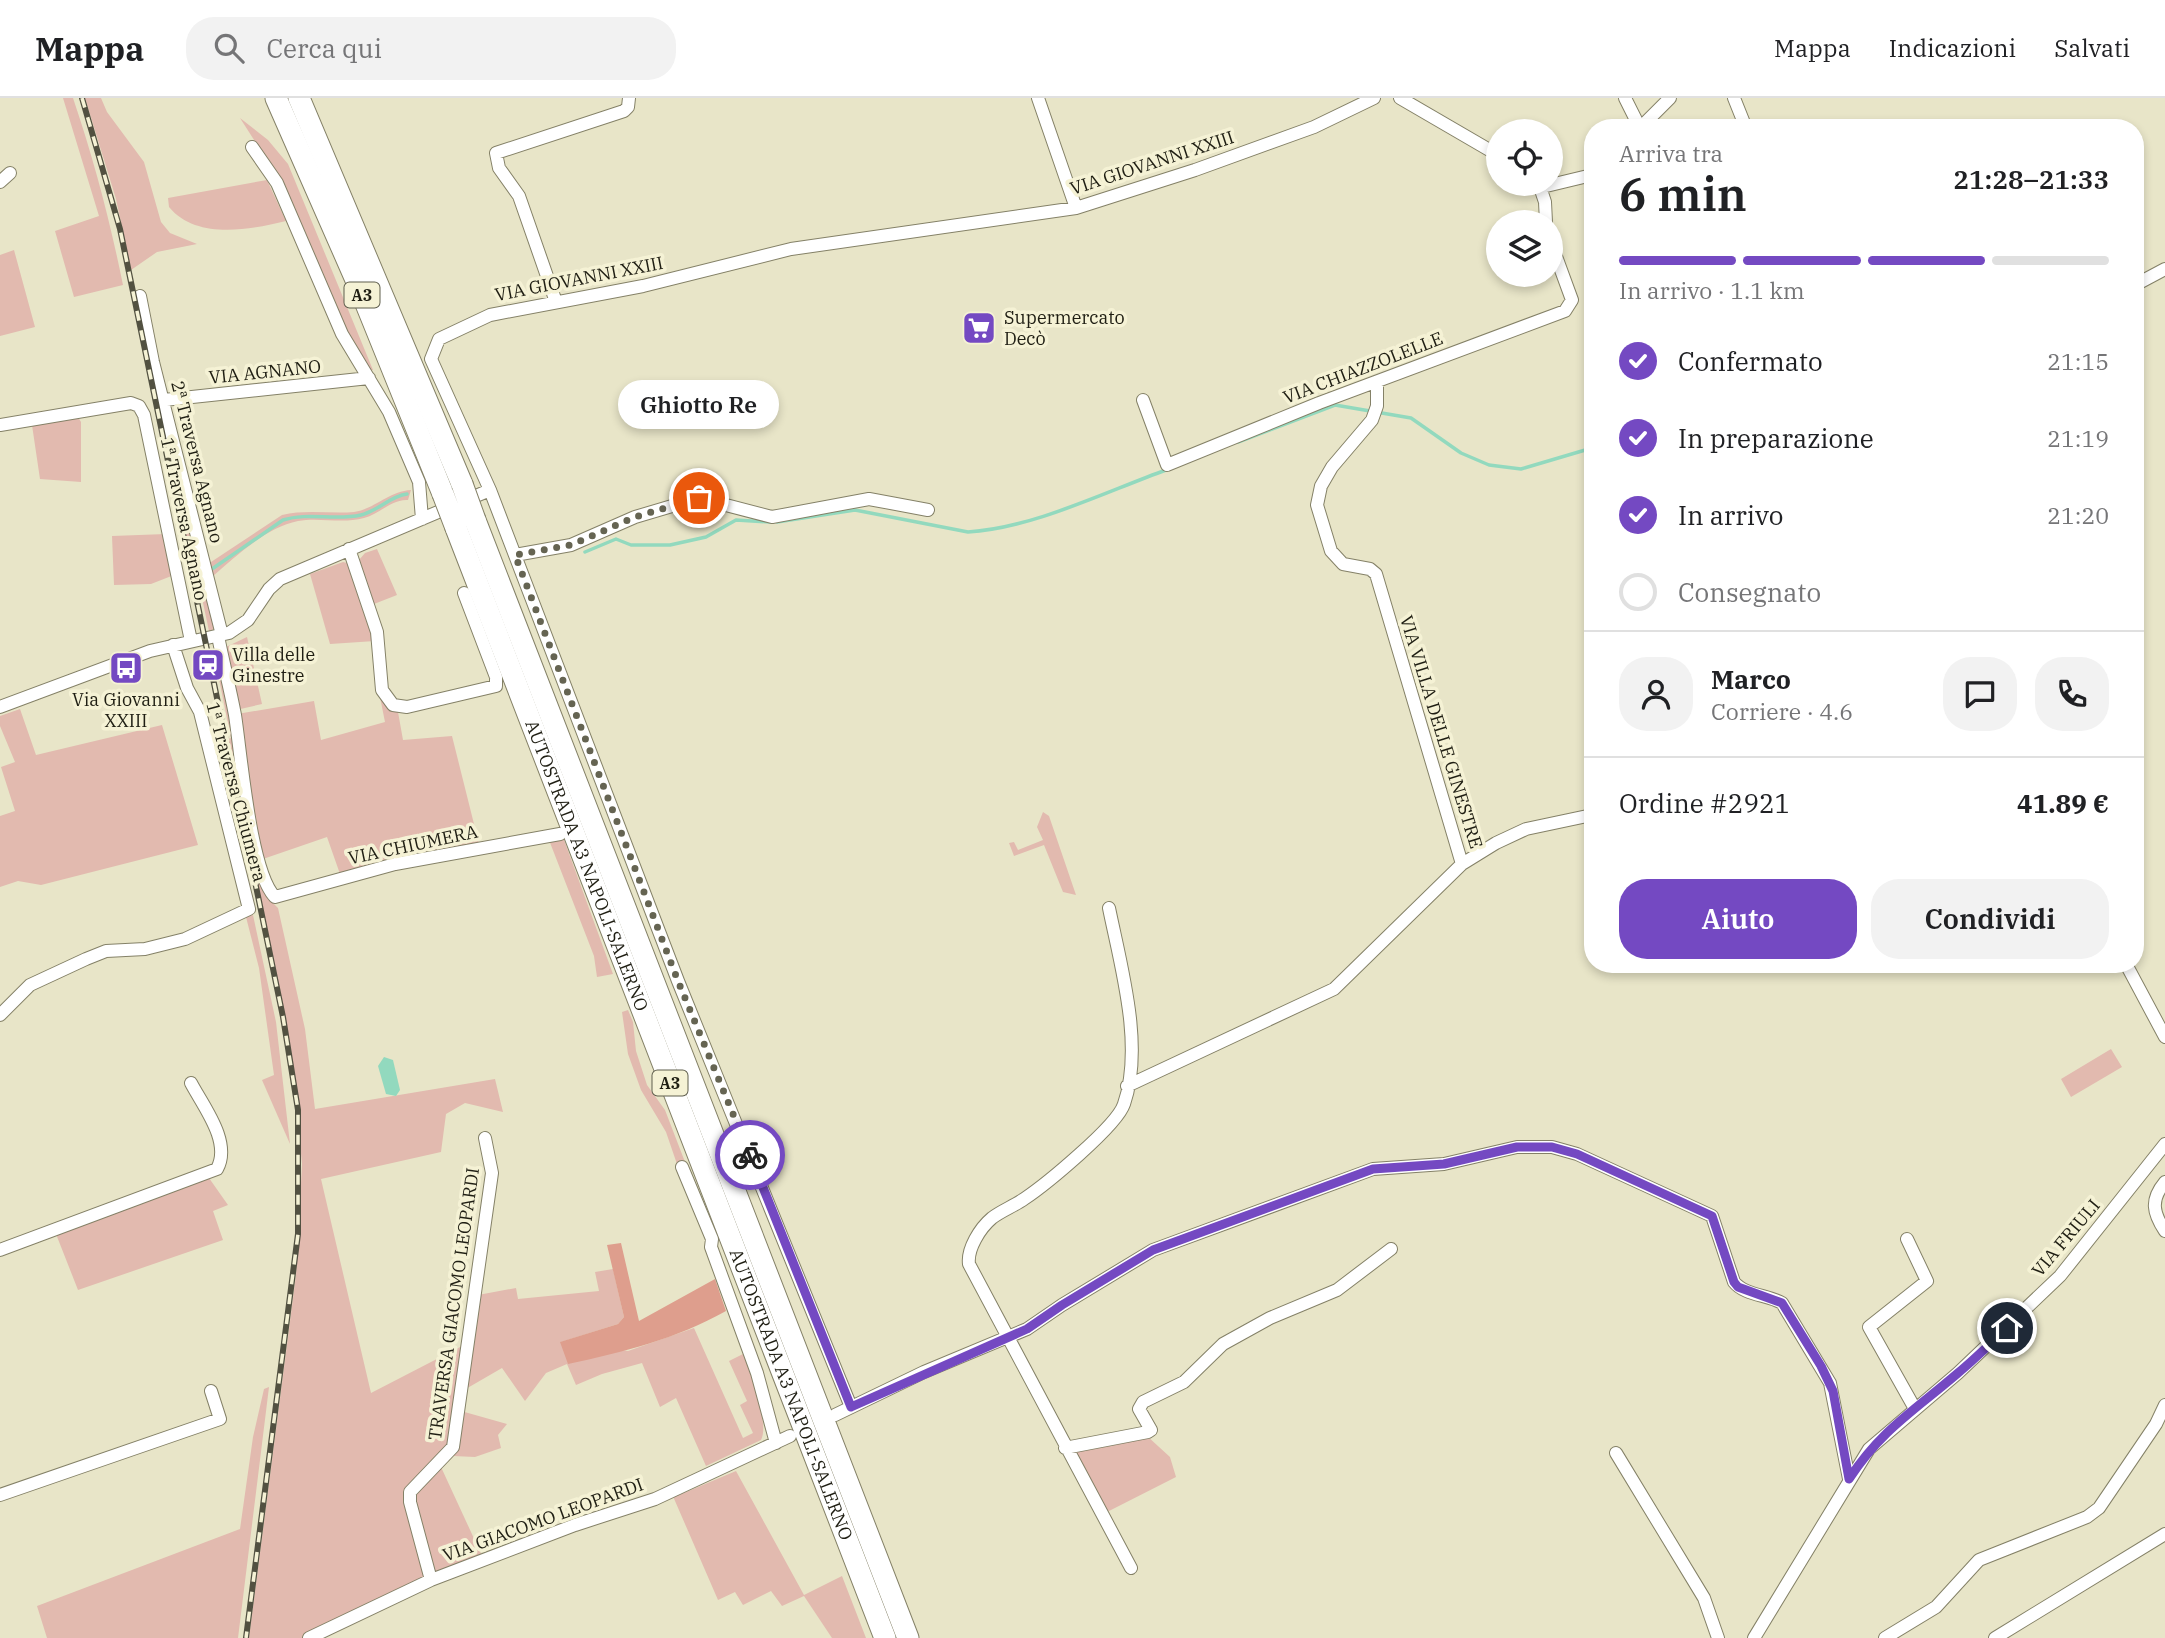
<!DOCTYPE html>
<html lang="it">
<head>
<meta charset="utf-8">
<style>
  body { margin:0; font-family:"IBM Plex Serif",serif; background:#f2f2f2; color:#202124; height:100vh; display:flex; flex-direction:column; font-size:26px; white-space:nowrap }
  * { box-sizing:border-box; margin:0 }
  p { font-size:23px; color:#757577 }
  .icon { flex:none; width:38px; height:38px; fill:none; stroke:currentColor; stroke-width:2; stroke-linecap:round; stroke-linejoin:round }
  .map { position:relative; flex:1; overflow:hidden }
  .panel { position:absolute; left:1584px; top:21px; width:560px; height:854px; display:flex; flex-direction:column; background:#fff; border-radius:28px; box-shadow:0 4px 10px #0003 }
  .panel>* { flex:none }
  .tools { position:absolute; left:1486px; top:21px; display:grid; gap:14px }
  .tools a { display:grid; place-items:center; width:77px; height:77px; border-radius:50%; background:#fff; box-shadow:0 4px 10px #0003; font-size:35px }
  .pin { position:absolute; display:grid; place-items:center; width:60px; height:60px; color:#fff; margin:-30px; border:4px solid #fff; border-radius:50%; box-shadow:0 2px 7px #0007 }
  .courier { position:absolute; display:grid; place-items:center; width:70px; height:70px; margin:-35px; border:5px solid #7449c2; border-radius:50%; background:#fff; color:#222; box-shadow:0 2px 9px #0007 }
  .bubble { position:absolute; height:49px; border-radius:24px; background:#fff; box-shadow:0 4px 10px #0003; font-size:23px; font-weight:600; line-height:49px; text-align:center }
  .head em { font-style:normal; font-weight:600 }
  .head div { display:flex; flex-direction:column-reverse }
  .head { display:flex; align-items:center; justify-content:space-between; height:119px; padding:0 35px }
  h1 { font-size:46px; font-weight:600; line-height:52px }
  .bar { display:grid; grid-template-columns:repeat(4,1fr); gap:10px 7px; align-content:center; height:84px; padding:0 35px }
  .bar i { height:9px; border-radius:5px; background:#e0e0e0 }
  .bar .current { background:#7449c2 }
  .bar p { grid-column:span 4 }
  .line { display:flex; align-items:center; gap:18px; padding:0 35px; border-top:2px solid #e0e0e0 }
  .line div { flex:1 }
  .round { display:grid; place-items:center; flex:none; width:74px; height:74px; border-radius:28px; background:#f2f2f2 }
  ol { padding:0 35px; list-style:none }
  li { display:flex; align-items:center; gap:21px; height:77px }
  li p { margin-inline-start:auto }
  li .icon { padding:7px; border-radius:50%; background:#7449c2; color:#fff; stroke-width:4 }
  li:last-child { color:#757577 }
  li i { width:38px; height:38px; border:4px solid #e0e0e0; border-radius:50% }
  .cta { display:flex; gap:14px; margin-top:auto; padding:14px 35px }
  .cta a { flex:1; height:80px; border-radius:28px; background:#7449c2; color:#fff; font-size:28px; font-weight:600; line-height:80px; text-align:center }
  .cta a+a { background:#f2f2f2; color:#202124 }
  header { display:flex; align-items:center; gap:42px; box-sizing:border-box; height:98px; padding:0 35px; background:#fff; border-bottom:2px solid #e0e0e0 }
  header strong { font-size:33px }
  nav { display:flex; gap:38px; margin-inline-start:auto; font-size:24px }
  .search { width:490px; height:63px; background:#f2f2f2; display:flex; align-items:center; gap:18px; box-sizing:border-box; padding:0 24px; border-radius:28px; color:#757577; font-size:26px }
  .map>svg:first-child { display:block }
  .green { fill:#e2baaf }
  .forest { fill:#de9e8d }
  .water { fill:#92d9be }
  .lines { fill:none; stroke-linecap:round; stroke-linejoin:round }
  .stream { stroke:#92d9be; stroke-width:3.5 }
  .minor-casing { stroke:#848167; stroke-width:14 }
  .motorway-casing { stroke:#848167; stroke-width:23 }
  .minor { stroke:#fff; stroke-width:12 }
  .motorway { stroke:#fff; stroke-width:21 }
  .rail-casing { stroke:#525141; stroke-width:6 }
  .rail { stroke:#f5f2d5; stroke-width:3.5; stroke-dasharray:10; stroke-linecap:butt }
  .motorway-bridge-casing { stroke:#848167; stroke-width:23; stroke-linecap:butt }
  .motorway-bridge { stroke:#fff; stroke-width:21 }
  .done { stroke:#656452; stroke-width:7; stroke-dasharray:0 12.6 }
  .route { stroke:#7449c2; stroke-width:9 }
  .labels { text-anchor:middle; stroke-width:7; stroke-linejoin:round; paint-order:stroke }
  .shield { fill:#f5f2d5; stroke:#5f5e4d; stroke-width:2 }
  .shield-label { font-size:16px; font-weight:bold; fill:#1f1e13 }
  .street-label { font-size:18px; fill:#1f1e13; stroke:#f5f2d5 }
  .poi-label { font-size:18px; fill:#1f1e13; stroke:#f5f2d5; text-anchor:start }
</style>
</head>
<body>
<header>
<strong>Mappa</strong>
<div class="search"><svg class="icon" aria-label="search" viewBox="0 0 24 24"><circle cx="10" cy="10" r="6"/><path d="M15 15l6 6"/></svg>Cerca qui</div>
<nav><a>Mappa</a><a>Indicazioni</a><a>Salvati</a></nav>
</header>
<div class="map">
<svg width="2165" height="1540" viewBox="0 0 2165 1540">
  <rect width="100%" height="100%" fill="#e8e5c8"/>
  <path class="green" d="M63 0H73C94 62 110 123 123 187L74 199 55 133 99 118Z
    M85 0H101L107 14 144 64 161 124 170 135 197 146 157 154 131 172 116 101Z
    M240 20 268 42 288 66 373 272 368 273 345 231 286 92Z
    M267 82 286 123C250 132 196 142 169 109L168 100Z
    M14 152 35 229 0 238V157Z
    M151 278 217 530 209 533 192 453 188 454Z
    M78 319 81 324V384L40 381 32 327Z
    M411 392 408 402C391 401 380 416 364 420 342 426 319 419 298 423 265 430 236 458 212 479L208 466 282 417C306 411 330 416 354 414 375 411 389 393 411 392Z
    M166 436 174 477 151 486 114 487 112 438Z
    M377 451 397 497 374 506 359 462 365 455Z
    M343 464 351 466 375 543 330 546 310 476Z
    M247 539 262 606 236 612 226 549Z
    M221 580 269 801 278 810 305 931 315 1011 495 981 503 1014 465 1005 446 1016 441 1054 321 1081 371 1295 462 1248 451 1346 407 1390 427 1480 303 1540H249L296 1177 302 1066 291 954 228 641 231 640 219 581Z
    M380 599 398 614 403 642 452 638 479 746 340 776 327 739 263 761 237 616 314 603 321 642 385 624Z
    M20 611 36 657 162 627 198 747 41 787 18 783 0 789V718L15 713 1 669 15 664 0 628V618Z
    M1043 714 1049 718 1076 797 1063 794 1044 747 1014 758 1009 745 1014 744 1018 752 1043 742 1037 729Z
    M563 739 613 876 597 879 594 858 549 742Z
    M253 817 276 924 290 1046 262 982 274 977 259 870 246 819Z
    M628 912 633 924 636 953 647 987 665 1012 685 1064 678 1069 666 1034 641 992 628 956 622 914Z
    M2111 951 2122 969 2071 999 2061 981Z
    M209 1080 228 1107 213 1113 223 1142 78 1192 56 1136Z
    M613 1171 624 1219 618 1226 561 1244 628 1253 694 1230 743 1340 753 1335 740 1307 747 1303 729 1263 743 1256C750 1274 770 1325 761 1342L706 1368 676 1300 660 1309 642 1265 602 1276 576 1287 567 1266 546 1275 525 1303 502 1270 464 1292 478 1197 516 1190 518 1201 599 1193 595 1174Z
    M269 1289 238 1540H47L37 1508 240 1431 253 1339 264 1291Z
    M461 1313 507 1326 498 1337 501 1350 475 1359 453 1358Z
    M1147 1338 1170 1359 1176 1379 1109 1413 1103 1410 1076 1354Z
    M441 1369 483 1460 435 1478 412 1397Z
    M736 1373 804 1497 842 1478 866 1540H832L804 1498 782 1508 771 1493 743 1507 735 1494 718 1502 672 1396 679 1397Z"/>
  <path class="forest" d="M621 1145 639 1223 715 1181 726 1213C676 1241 624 1254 568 1266L560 1244 618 1226 624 1219 607 1147Z"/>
  <path class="water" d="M384 959 393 962 400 992 396 998 386 996 378 968Z"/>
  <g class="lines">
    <path class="stream" d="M1238 344 1335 307 1411 320 1461 355 1489 367 1521 371 1592 350
      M777 424 855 412 968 434C1033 430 1105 394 1166 372
      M585 454 616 441 631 447H670L706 439 736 422 770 424
      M212 471 283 422C308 414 335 423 361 417 378 413 390 398 407 396"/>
    <defs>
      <path id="minor" d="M1038 0 1076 110
        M1400 0 1498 57
        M1625 0 1640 30 1670 0
        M1734 0 1746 30
        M252 49 277 85 342 236 389 314 419 384 422 421
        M0 84 10 75
        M1539 86 1545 104 1546 124
        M1542 89 1592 77
        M2135 187 2165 171
        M140 198 153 264 222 537
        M556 204 519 98 499 70 496 55 624 13 628 9 629 0
        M1377 284V308L1372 322 1332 369 1321 388 1317 407 1331 453 1343 466 1370 471 1376 476 1462 766
        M164 302 369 280
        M1143 302 1167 367 1319 305 1565 213 1572 202 1550 142
        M0 327 131 305 139 308 144 317 191 543
        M349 451 377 534 382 592 393 607 407 609 496 588V579L464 495
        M515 457 571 447 635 419 699 400 772 419 869 401 928 412
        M218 538C223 564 230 590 235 617 241 655 250 774 275 799L395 766 560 736
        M0 609 150 553 229 535 248 522 269 491 280 481 490 392
        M1109 810C1121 869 1144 948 1124 1006 1117 1028 1045 1087 1024 1101 1014 1108 1001 1113 992 1120 980 1130 967 1151 969 1166L1131 1470
        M2126 866 2165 939
        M0 917 30 887 86 861 106 853 145 851 185 841 249 811 200 614 187 590 173 547
        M1127 988 1334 891 1462 766 1496 745 1526 731 1592 717
        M682 1069 712 1141 711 1149 757 1275 776 1345
        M2165 1084C2150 1102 2153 1115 2165 1133
        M1907 1141 1927 1183 1869 1229 1914 1309
        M0 1152 217 1071C232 1044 203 1008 191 985
        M851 1309 678 883 490 392 431 261 439 241 490 217 643 188 791 151 1076 110 1195 72 1314 29 1374 0
        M835 1317 924 1274 1027 1231 1062 1207 1153 1152 1373 1071 1444 1066 1517 1049H1552L1577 1056 1712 1118 1734 1184C1744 1197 1768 1197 1782 1205L1830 1285 1849 1381
        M1065 1350 1148 1334 1151 1332 1139 1311 1143 1304 1184 1284 1223 1246 1270 1220 1337 1192 1391 1151
        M1616 1355 1704 1500 1718 1540
        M0 1397 220 1321 211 1293
        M431 1482 410 1404V1394L453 1349 492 1075 485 1040
        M309 1540 431 1482 575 1427 655 1401 790 1338
        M1754 1540 1869 1351 1958 1275 2060 1178 2165 1046
        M1885 1540 1936 1509 1979 1462 2087 1419 2099 1410 2156 1326 2165 1307
        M1995 1540 2165 1436"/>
      <g id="motorway">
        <path d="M276 0 360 191 443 396"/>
        <path d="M299 0 462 386"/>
        <path d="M475 422 908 1540"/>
        <path id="s1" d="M456 430 885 1540"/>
      </g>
    </defs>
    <use href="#minor" class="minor-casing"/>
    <use href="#motorway" class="motorway-casing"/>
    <use href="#minor" class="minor"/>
    <use href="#motorway" class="motorway"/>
    <defs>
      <path id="rail" d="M82 0 120 131 283 919 298 1012V1136L246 1540"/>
    </defs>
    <use href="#rail" class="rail-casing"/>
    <use href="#rail" class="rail"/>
    <defs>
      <path id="motorway-bridge" d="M462 386 475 422
        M443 396 456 430"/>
    </defs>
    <use href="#motorway-bridge" class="motorway-bridge-casing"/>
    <use href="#motorway-bridge" class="motorway-bridge"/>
  </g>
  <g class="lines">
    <path class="done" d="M699 400 635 419 571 447 515 457 678 883 750 1057"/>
    <path class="route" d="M750 1057 851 1309 1027 1231 1062 1207 1153 1152 1373 1071 1444 1066 1517 1049H1552L1577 1056 1712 1118 1734 1184 1738 1189 1782 1205 1821 1268 1833 1293 1849 1381C1881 1332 1915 1312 1958 1275 1975 1261 1991 1245 2007 1230"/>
  </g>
  <defs>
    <symbol id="supermarket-square" viewBox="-11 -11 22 22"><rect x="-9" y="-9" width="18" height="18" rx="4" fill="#7449c2" stroke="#f5f2d5"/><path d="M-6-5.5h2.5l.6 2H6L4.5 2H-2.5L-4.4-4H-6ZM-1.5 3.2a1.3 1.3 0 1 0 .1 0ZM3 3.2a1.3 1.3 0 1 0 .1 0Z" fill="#fff"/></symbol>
    <symbol id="station-square" viewBox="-11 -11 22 22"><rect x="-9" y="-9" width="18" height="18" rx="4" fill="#7449c2" stroke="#f5f2d5"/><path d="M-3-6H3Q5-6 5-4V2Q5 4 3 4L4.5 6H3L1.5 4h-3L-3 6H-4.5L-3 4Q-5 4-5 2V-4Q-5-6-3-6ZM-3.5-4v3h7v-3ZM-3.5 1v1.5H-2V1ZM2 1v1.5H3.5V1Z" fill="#fff"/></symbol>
    <symbol id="bus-square" viewBox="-11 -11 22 22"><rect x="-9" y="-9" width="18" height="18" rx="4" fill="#7449c2" stroke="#f5f2d5"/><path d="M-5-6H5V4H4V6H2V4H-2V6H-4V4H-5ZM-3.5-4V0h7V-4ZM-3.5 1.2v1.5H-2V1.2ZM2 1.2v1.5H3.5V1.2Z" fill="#fff"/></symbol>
  </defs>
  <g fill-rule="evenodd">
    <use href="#supermarket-square" x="960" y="211" width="38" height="38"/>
    <use href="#station-square" x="189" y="548" width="38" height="38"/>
    <use href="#bus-square" x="107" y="551" width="38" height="38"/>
  </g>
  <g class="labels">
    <g class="shield">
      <rect x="344.5" y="184.5" width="35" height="25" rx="5"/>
      <rect x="652.5" y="972.5" width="35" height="25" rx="5"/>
    </g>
    <g class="shield-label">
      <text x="362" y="203">A3</text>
      <text x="670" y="991">A3</text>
    </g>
    <g class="street-label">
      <text transform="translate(1152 65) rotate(-18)" y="6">VIA GIOVANNI XXIII</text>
      <text transform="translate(579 181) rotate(-11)" y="6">VIA GIOVANNI XXIII</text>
      <text transform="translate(1363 270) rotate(-21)" y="6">VIA CHIAZZOLELLE</text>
      <text transform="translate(265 274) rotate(-6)" y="6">VIA AGNANO</text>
      <text transform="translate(197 364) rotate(76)" y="6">2ª Traversa Agnano</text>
      <text transform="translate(184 421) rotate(78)" y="6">1ª Traversa Agnano</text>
      <text transform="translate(1441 634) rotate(73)" y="6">VIA VILLA DELLE GINESTRE</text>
      <text transform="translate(236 694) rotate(75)" y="6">1ª Traversa Chiumera</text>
      <text transform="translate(413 747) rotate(-12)" y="6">VIA CHIUMERA</text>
      <text dy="6" stroke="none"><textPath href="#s1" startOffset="362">AUTOSTRADA A3 NAPOLI-SALERNO</textPath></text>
      <text transform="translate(2066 1140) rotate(-50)" y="6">VIA FRIULI</text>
      <text transform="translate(454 1206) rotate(-82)" y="6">TRAVERSA GIACOMO LEOPARDI</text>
      <text dy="6" stroke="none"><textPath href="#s1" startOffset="929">AUTOSTRADA A3 NAPOLI-SALERNO</textPath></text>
      <text transform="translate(543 1422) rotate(-20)" y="6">VIA GIACOMO LEOPARDI</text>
    </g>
    <g class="poi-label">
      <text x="1004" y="226">Supermercato<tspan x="1004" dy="21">Decò</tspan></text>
      <text x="232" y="563">Villa delle<tspan x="232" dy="21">Ginestre</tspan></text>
      <text x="126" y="608" text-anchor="middle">Via Giovanni<tspan x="126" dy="21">XXIII</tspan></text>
    </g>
  </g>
</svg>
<div class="tools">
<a><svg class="icon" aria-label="locate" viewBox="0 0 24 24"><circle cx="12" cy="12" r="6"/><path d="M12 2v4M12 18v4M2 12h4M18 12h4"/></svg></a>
<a><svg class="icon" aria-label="layers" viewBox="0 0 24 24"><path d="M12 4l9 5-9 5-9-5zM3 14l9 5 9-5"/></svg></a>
</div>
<div class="pin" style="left:699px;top:400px;background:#ea580c"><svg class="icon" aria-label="bag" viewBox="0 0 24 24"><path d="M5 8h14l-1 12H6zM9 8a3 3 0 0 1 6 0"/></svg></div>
<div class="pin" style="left:2007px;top:1230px;background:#1f2937"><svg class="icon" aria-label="home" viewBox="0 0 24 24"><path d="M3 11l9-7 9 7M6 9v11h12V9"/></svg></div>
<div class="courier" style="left:750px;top:1057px"><svg class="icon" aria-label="bike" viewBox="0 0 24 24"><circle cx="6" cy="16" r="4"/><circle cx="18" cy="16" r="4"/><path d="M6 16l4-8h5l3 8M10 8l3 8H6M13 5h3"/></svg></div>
<div class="bubble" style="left:618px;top:282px;width:161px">Ghiotto Re</div>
<section class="panel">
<div class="head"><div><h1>6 min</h1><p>Arriva tra</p></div><em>21:28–21:33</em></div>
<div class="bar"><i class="current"></i><i class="current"></i><i class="current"></i><i></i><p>In arrivo · 1.1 km</p></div>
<ol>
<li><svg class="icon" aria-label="check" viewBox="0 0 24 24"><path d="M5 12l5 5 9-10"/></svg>Confermato<p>21:15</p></li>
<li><svg class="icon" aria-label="check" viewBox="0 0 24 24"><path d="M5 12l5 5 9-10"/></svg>In preparazione<p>21:19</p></li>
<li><svg class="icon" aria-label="check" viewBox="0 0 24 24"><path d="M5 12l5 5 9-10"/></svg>In arrivo<p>21:20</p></li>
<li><i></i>Consegnato</li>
</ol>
<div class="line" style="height:126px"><a class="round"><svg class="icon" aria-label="person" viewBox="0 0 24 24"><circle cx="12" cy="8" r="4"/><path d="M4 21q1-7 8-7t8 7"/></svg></a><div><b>Marco</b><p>Corriere · 4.6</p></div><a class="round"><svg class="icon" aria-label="chat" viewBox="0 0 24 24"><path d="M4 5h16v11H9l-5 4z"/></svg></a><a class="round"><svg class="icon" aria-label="phone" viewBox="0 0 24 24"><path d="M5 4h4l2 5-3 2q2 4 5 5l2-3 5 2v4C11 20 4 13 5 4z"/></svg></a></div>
<div class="line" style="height:91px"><div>Ordine #2921</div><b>41.89 €</b></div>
<div class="cta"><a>Aiuto</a><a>Condividi</a></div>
</section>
</div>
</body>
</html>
